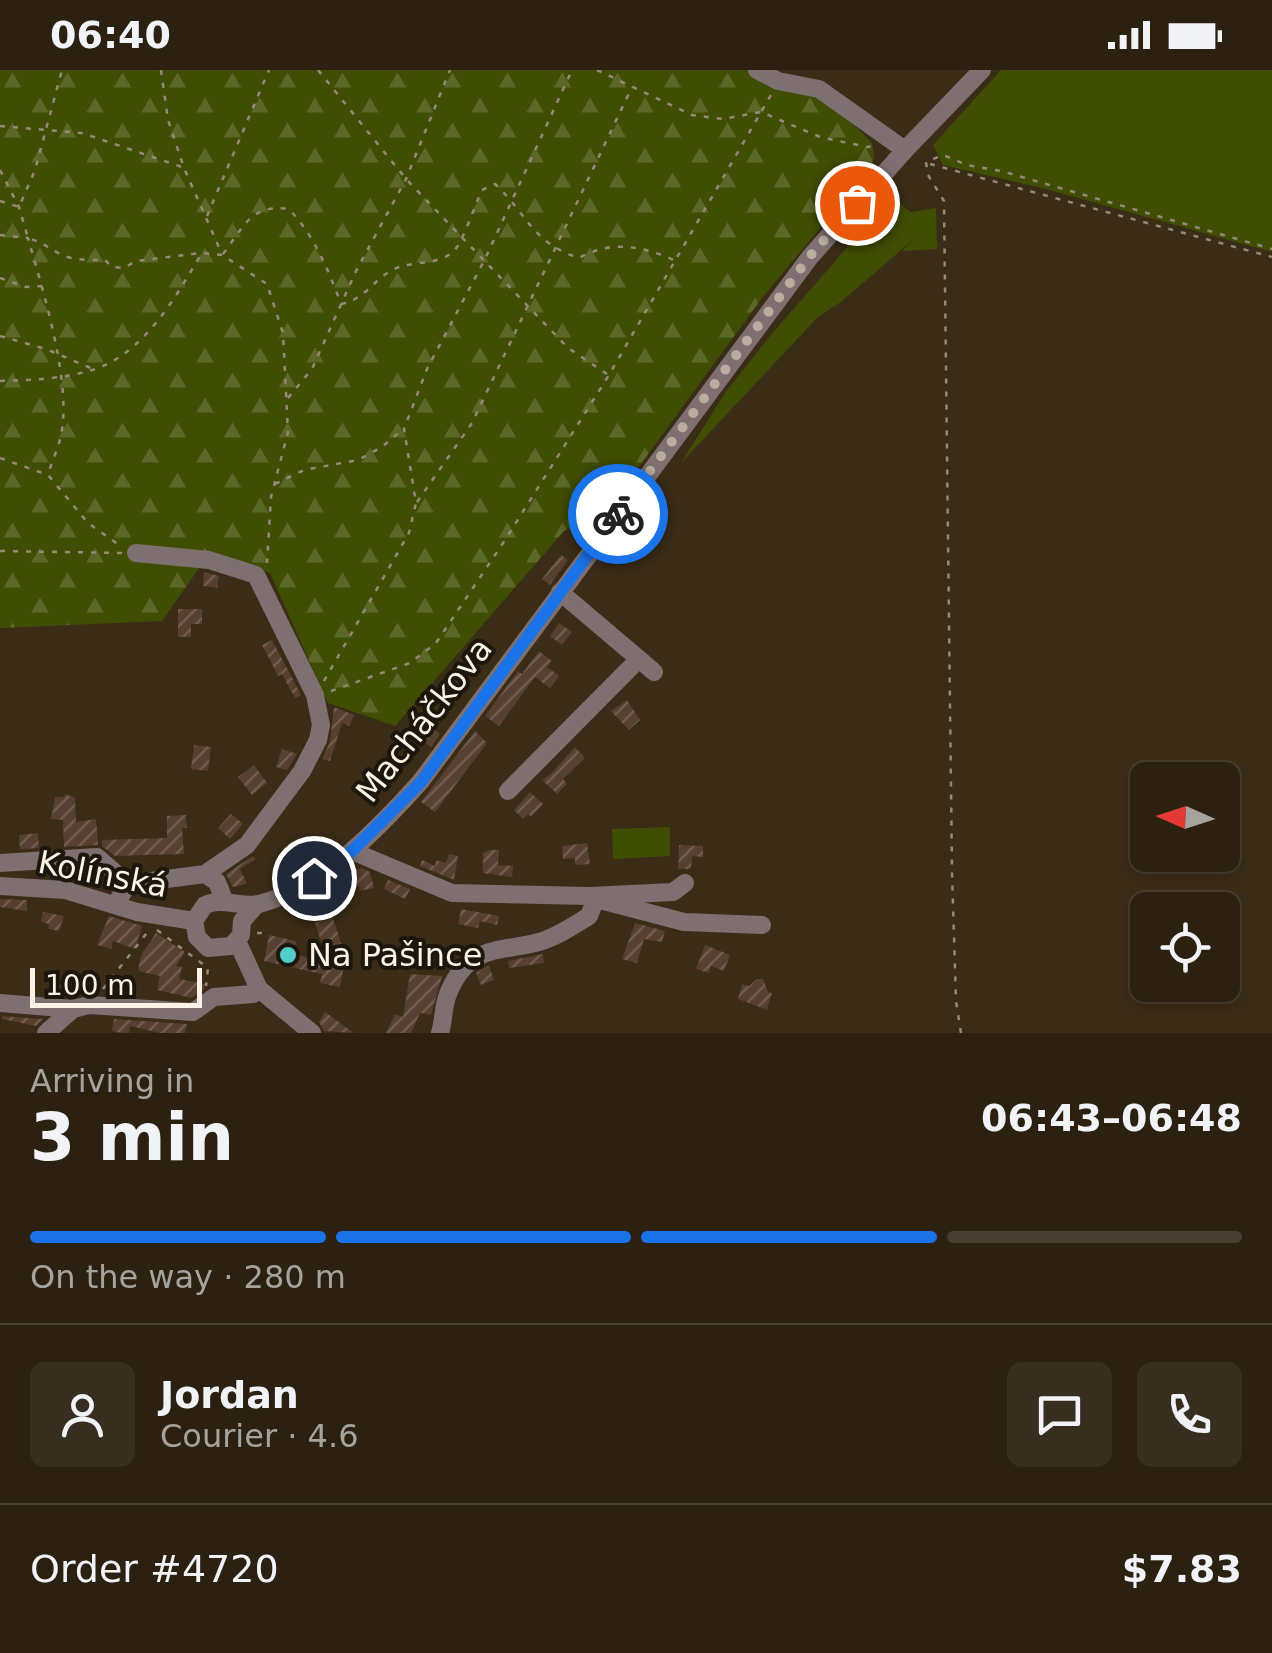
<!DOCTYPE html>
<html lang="en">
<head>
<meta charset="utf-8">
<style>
  body { margin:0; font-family:"DejaVu Sans",sans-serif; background:#382e1f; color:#f1f3f6; height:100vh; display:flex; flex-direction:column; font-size:38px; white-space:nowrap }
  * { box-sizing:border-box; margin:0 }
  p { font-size:32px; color:#a6a39f }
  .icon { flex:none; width:55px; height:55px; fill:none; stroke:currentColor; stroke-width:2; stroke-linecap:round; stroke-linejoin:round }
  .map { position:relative; height:963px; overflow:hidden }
  .sheet { display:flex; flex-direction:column; background:#2c2111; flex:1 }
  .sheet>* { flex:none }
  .needle { width:65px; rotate:273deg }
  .fabs { position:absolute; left:1130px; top:692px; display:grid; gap:20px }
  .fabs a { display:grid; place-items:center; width:110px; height:110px; border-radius:15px; background:#2c2111; box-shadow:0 5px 15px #0003,0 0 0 2px #483e31; font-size:50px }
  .scale { position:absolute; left:30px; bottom:25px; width:172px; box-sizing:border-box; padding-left:10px; border:5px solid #fcf3e6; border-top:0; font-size:28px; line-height:35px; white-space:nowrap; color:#fcf3e6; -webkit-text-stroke:8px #1c160c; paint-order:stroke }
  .pin { position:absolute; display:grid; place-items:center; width:85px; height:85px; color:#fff; margin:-42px; border:5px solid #fff; border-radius:50%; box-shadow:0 2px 10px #0007 }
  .courier { position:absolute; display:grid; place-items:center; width:100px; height:100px; margin:-50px; border:8px solid #1a73e8; border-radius:50%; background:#fff; color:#222; box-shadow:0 2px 12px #0007 }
  .headline em { font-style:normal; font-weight:700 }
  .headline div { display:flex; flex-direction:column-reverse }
  .headline { display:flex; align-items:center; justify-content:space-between; height:170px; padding:0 30px }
  h1 { font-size:65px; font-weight:700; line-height:75px }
  .bar { display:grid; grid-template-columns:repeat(4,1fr); gap:15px 10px; align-content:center; height:120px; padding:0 30px }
  .bar i { height:12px; border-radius:8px; background:#483e31 }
  .bar .active { background:#1a73e8 }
  .bar p { grid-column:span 4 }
  .line { display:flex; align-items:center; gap:25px; padding:0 30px; border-top:2px solid #483e31 }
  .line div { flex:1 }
  .round { display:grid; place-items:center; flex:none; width:105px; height:105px; border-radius:15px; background:#382e1f }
  .status { display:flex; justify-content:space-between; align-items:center; height:70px; padding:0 50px; background:#2c2111; direction:ltr }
  .status svg { height:28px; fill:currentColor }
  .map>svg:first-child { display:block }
  .grass { fill:#404e03 }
  .forest { fill:url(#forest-firs) }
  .building { fill:url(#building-hatch) }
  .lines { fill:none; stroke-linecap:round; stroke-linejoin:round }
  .path { stroke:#968978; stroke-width:2.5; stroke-dasharray:5 8; stroke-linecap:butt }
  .minor { stroke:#7e6f70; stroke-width:18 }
  .done { stroke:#b8ad9e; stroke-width:10; stroke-dasharray:0 18 }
  .route { stroke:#1a73e8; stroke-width:12 }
  .poi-dot { fill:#53cdc9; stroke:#1c160c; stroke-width:4 }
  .labels { text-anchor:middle; stroke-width:8; stroke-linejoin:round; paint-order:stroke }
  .street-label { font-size:32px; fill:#fcf3e6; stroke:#1c160c }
  .poi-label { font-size:32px; fill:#fcf3e6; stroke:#1c160c; text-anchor:start }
</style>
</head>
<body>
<div class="status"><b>06:40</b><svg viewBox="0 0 49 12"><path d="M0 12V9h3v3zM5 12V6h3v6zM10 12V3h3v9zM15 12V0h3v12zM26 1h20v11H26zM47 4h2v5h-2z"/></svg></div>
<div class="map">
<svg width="1272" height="963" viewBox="0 0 1272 963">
  <defs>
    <pattern id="forest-firs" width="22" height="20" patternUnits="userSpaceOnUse" patternTransform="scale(2.5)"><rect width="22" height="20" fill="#404e03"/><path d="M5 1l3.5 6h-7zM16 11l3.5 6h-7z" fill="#5c6828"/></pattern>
    <pattern id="building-hatch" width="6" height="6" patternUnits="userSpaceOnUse" patternTransform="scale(2.5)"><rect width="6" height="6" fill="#573f31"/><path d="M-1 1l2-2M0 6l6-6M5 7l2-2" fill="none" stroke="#705b4f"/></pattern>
  </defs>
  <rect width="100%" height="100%" fill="#3b2c17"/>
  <path class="grass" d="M1001 0H1272V182L1046 119 943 95 933 75Z
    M891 127 911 142 936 138 937 179 902 181 915 168 841 232 818 247 681 393 725 323 770 266Z
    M670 757V786L613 789 612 759Z"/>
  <path class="forest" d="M0 0H757L819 19 872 73 874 88 869 99 762 228 606 442 564 461 395 656 328 633 270 503 211 481 162 551 0 558Z"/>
  <path class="building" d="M561 485 568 490 550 515 542 509Z
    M204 502 219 506 217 518 203 516Z
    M178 539H202V554H191V567H178Z
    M559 553 572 562 562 575 550 566Z
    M272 570 301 625 295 628 282 604 278 606 262 575Z
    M539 581 552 591 547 597 559 606 550 618 535 607 499 656 485 646 518 601 522 604Z
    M627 630 640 650 629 660 611 641Z
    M334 637 354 645 349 656 342 653 330 691 322 689 330 672Z
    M428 655 440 664 431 677 418 668Z
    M475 661 487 673 435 742 421 732Z
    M194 675 211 677 208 701 191 699Z
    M575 677 585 688 563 709 567 714 557 724 542 710 551 704Z
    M282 679 297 684 287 700 276 697Z
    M254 695 267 713 252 725 238 707Z
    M530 722 543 734 531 747 528 744 523 749 514 740Z
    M65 724 75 728 76 752 96 749 98 775 64 777 63 750 51 749 55 727H64Z
    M231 744 243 754 230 769 218 758Z
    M186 745 187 758H182L184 784 115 786 102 776V770L167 768V746Z
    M38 763 39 778 20 779 19 765Z
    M587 773 590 794 575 795V788L563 789 562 776Z
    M679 775 703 776V787L692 786 691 799H678Z
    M490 780H499L498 795 513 796 512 807 483 803V783Z
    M449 784 458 786 454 810 420 796 422 790 435 796 436 790 446 793Z
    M253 786 256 789 240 799 247 814 233 817 226 804Z
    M361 798 370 802 374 818 360 821 359 816 334 824 330 813 344 803Z
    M388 810 410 819 405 829 384 819Z
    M0 829 27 830V841L0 837Z
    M461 839 499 846 497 855 480 851 478 858 458 854Z
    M43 842 64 846 59 861 48 859 49 854 41 852Z
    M109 846 142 856 135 879 113 871 111 879 97 875Z
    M333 848 348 894 344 895 340 917 320 913 322 904 264 891 269 865 296 871 293 884 328 892 315 853Z
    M635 853 665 861 662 872 644 869 637 893 622 889Z
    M156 863 185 882 176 896 182 897 179 909 205 914 204 919 192 928 157 920 160 906 138 901 141 885Z
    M705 875 730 885 724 901 711 896 709 903 696 899Z
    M543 884 544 893 509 898 508 891Z
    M489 895 494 910 481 915 476 903Z
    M95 900 98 910 62 925H56L52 918Z
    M410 904 442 906 431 945 420 943 411 963H386L395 944 403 947Z
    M757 909H763L768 922 772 923 767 940 738 929 742 914 749 916Z
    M325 942 354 963 324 961 319 952Z
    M2 946 43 949 36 956 2 949Z
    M114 949 187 954 185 963H160L130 956 129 963H121L112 961Z"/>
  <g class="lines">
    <path class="path" d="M161 0 168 50 184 98 221 182
      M318 0 406 109 568 278 607 304
      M597 0 692 45 723 49 761 42 820 67 867 77 873 76
      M0 56 82 63 182 97
      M930 94 1272 187
      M0 100 19 137 28 168C41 172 49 178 60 184 74 191 91 190 105 190L112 197 124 198 136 191 201 183 222 185 267 214 283 263 288 362 271 427 267 493
      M0 131 19 137 35 100 62 0
      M207 146 269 0
      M0 165 28 168C43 221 70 306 62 360 60 375 52 390 48 405
      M223 184C244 156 251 134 289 139 315 167 328 199 341 234 369 228 374 206 399 197 417 191 445 195 457 177 465 165 475 135 482 120L495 114C529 146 531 172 579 188 611 170 642 176 674 190
      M0 208 26 217 42 216
      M0 266 46 279 93 299
      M0 311C30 310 63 309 92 300 143 285 176 227 201 184
      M288 328 312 299 356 201 406 109 450 0
      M0 388 48 405 88 453 122 477
      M275 414 304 400 358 390 382 377 403 359
      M417 432 472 353 632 17
      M0 481 123 483
      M324 611 409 463 416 433 404 359 427 299 485 189 572 0
      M331 621 410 593 436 573 505 470 609 305 772 23
      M157 860 208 898 206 916
      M257 863H269
      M103 919 150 859
      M961 963 956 931 952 802 944 131 928 105 926 92 943 85 967 95 1001 101 1272 179"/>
    <path class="minor" d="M757 0 778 11 819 19 905 80
      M136 483 209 490 256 505 315 625 321 655 318 670 302 701 247 775 205 804
      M639 589 654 602
      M508 721 639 589 560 522
      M352 781 452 823 590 826 673 822 685 813
      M0 793 97 787 128 814
      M0 816 65 820 137 842 194 851
      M600 830 684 852 762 855
      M257 834 242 851 241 865 231 876 208 878 197 867 194 851 205 835C223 827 240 838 259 834 322 818 379 758 421 711L810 187 905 80 982 0
      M115 835 128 814 205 804 217 812 225 832
      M237 871 259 919 312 963
      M0 933 73 939
      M46 963 73 939 89 935 193 942 214 927 253 924 259 919
      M440 963C444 950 443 936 448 924 468 874 497 883 539 872 557 867 574 855 589 846L593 836 590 826"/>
  </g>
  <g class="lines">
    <path class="done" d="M618 444 810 186 857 133"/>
    <path class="route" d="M314 808 352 781 421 712 618 444"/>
  </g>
  <circle class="poi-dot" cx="288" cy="885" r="10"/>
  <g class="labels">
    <g class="street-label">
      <text transform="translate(424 650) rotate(-52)" y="11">Macháčkova</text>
      <text transform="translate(103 804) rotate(11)" y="11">Kolínská</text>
    </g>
    <g class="poi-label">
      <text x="308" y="896">Na Pašince</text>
    </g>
  </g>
</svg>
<div class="fabs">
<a><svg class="needle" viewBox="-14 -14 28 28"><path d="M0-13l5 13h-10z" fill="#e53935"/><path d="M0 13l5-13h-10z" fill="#a6a39f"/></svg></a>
<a><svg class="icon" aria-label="locate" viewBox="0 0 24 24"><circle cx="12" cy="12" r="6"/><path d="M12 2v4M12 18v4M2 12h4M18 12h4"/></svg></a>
</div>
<div class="scale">100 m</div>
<div class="pin" style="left:857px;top:133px;background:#ea580c"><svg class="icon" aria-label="bag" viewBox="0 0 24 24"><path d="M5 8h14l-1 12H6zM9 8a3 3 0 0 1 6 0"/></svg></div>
<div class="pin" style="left:314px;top:808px;background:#1f2937"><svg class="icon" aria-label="home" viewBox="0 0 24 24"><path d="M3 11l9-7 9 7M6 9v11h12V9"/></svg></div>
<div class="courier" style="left:618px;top:444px"><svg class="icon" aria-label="bike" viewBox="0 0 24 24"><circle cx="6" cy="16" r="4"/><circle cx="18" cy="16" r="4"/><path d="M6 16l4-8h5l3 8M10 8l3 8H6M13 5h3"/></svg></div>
</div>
<section class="sheet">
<div class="headline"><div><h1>3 min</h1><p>Arriving in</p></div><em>06:43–06:48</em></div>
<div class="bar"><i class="active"></i><i class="active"></i><i class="active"></i><i></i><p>On the way · 280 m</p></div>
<div class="line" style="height:180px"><a class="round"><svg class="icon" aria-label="person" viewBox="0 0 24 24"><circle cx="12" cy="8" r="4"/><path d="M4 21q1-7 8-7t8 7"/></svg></a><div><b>Jordan</b><p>Courier · 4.6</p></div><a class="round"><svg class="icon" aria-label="chat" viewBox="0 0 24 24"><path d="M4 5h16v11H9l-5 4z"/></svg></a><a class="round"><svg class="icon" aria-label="phone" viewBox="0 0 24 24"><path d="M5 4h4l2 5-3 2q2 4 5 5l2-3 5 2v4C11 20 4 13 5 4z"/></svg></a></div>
<div class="line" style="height:130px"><div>Order #4720</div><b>$7.83</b></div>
</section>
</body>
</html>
